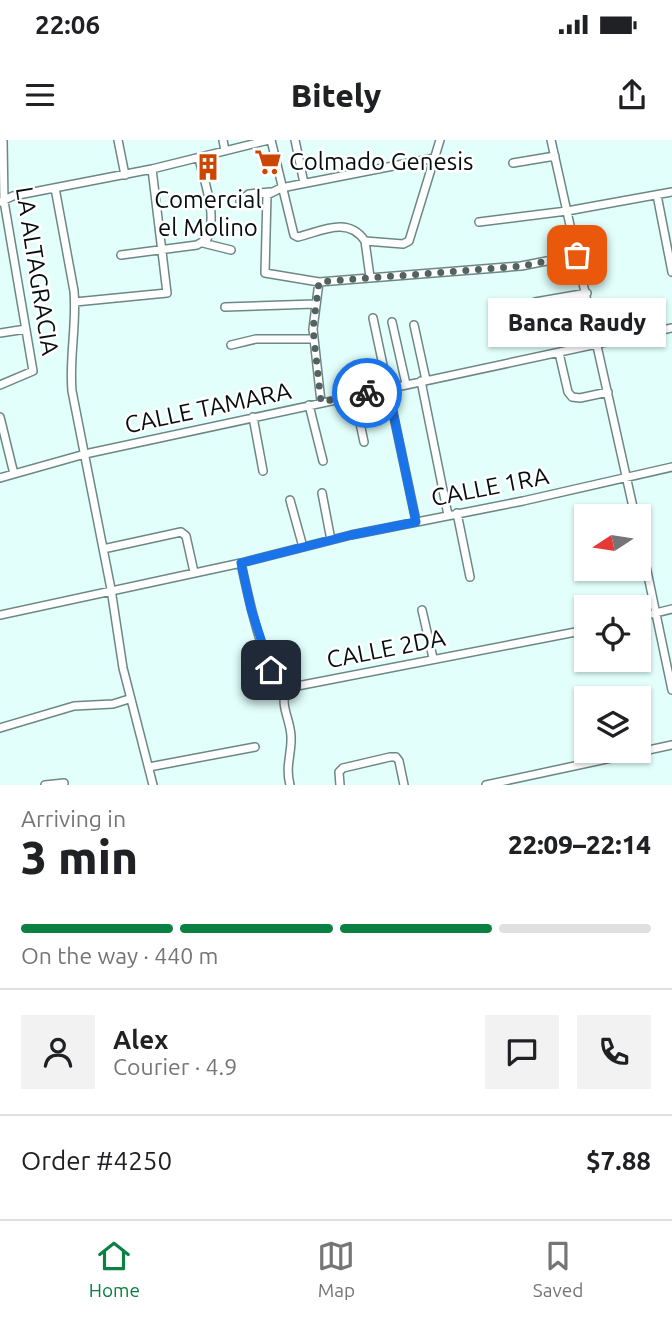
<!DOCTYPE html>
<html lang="en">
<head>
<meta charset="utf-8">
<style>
  body { margin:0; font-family:Ubuntu,sans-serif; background:#f2f2f2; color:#202124; height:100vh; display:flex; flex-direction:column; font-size:26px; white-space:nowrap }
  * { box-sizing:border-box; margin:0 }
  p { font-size:23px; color:#757577 }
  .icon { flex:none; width:38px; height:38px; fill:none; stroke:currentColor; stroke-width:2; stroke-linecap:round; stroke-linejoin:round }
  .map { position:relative; height:645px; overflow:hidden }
  .side { display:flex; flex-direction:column; background:#fff; flex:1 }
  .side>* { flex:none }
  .needle { width:46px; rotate:258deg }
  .controls { position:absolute; left:574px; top:364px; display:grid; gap:14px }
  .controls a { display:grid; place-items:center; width:77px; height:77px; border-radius:0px; background:#fff; box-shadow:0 2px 5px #0004; font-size:35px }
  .pin { position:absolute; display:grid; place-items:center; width:60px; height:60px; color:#fff; margin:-30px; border-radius:14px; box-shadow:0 4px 10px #0006 }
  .courier { position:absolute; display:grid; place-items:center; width:70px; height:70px; margin:-35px; border:5px solid #1a73e8; border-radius:50%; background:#fff; color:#222; box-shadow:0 2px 9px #0007 }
  .bubble { position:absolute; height:49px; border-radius:0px; background:#fff; box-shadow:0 2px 5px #0004; font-size:23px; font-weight:800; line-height:49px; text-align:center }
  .headline em { font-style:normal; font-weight:800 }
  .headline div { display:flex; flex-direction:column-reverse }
  .headline { display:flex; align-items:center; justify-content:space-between; height:119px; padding:0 21px }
  h1 { font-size:46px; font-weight:800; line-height:52px }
  .bar { display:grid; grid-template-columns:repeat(4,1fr); gap:10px 7px; align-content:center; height:84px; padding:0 21px }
  .bar i { height:9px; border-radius:5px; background:#e0e0e0 }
  .bar .current { background:#0b8043 }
  .bar p { grid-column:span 4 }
  .line { display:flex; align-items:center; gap:18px; padding:0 21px; border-top:2px solid #e0e0e0 }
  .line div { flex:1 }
  .round { display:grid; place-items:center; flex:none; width:74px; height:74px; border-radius:0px; background:#f2f2f2 }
  .status { display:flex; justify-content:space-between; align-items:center; height:49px; padding:0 35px; background:#fff; direction:ltr }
  .status svg { height:19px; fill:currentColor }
  header { display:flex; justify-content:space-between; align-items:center; height:91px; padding:0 21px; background:#fff; font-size:32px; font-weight:800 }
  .menu { display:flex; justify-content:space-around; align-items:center; height:98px; border-top:2px solid #e0e0e0; background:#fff; font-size:19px; color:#757577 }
  .menu a { display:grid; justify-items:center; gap:4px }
  .menu .current { color:#0b8043 }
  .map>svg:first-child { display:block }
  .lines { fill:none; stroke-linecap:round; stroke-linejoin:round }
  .minor-casing { stroke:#6d8785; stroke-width:10 }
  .minor { stroke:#fff; stroke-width:7 }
  .done { stroke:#526261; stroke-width:7; stroke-dasharray:0 12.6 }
  .route { stroke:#1a73e8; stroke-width:9 }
  .labels { text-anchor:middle; stroke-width:5; stroke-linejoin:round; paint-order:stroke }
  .poi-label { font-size:24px; fill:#050d0d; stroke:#fff; text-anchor:start }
  .street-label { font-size:24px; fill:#050d0d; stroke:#fff }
</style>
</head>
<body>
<div class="status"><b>22:06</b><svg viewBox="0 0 49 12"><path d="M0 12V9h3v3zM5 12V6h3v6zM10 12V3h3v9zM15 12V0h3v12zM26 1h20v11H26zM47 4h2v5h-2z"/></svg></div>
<header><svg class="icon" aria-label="menu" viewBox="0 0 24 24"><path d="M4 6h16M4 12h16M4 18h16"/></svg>Bitely<svg class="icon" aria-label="share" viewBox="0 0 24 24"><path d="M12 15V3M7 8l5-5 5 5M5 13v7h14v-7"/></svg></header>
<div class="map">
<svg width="672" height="645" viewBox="0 0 672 645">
  <rect width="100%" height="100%" fill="#e2fffc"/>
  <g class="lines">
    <defs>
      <path id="minor" d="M118 0 125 35
        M223 0 225 11
        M271 0 294 95 298 97C322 91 348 76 365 101L403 104 409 101 440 0
        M295 0 304 43
        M551 0 635 376
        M434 18 281 48 267 55 265 133 319 142 521 126 577 115
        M513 23 555 16
        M55 48 74 151C77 184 69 217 72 251L111 449 123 528 153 645
        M657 55 672 132
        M240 61 249 54 270 52
        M0 62 13 56 152 29 269 0
        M479 82 567 71 672 52
        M365 101 370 137
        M203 103 231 110
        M121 115 197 105 207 99C218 74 204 43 199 18
        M319 142 313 189 321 262
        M75 162 167 153 152 29
        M535 162 587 153
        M225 167 315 164
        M373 178 416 381
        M392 182 406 244
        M414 185 426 240
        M0 193 26 189
        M231 205 256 199H313
        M559 213 568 252 572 257 580 258 608 252
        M421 241 448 375
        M0 245 33 231 4 61 3 0
        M354 255 364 302
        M309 265 323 321
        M0 277 14 334
        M253 277 263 331
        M0 338 85 314 672 188
        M322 353 331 400
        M290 360 303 407
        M457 373 470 437
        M639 393 672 550
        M103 409 181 392 186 396 194 432
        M241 423C246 446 265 542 287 548L586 490
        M422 470 433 518
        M0 475 241 423 351 395 523 361 672 327
        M639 477 672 469
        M287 548C279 565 290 578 291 596 292 614 285 625 290 645
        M0 588 74 566 113 564 129 559
        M149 627 255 607
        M45 645 64 643
        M340 645 339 632 343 628 390 617H396L399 621 404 645
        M486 645 672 605"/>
    </defs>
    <use href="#minor" class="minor-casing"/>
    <use href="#minor" class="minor"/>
  </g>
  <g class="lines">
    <path class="done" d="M367 253 321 262 313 189 319 142 522 126 577 115"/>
    <path class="route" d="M271 530 251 469 241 423 351 395 416 382 388 248 367 253"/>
  </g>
  <defs>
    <symbol id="supermarket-bare" viewBox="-9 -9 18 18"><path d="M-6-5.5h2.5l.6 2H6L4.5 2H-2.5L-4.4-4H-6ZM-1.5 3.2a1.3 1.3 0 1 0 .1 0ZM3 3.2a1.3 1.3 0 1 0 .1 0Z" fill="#cb4600" stroke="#fff" stroke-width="2.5" paint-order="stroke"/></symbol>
    <symbol id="building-bare" viewBox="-9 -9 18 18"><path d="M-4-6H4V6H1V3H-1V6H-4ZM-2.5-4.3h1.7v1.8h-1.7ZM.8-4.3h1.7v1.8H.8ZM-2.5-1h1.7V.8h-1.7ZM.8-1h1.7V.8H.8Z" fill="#cb4600" stroke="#fff" stroke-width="2.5" paint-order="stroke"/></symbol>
  </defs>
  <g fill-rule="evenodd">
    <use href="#supermarket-bare" x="249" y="3" width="38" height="38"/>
    <use href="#building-bare" x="189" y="8" width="38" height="38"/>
  </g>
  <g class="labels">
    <g class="poi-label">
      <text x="289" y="30">Colmado Genesis</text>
      <text x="208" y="68" text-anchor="middle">Comercial<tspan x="208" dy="28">el Molino</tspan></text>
    </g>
    <g class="street-label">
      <text transform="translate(37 131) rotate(81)" y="8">LA ALTAGRACIA</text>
      <text transform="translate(208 268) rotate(-12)" y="8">CALLE TAMARA</text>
      <text transform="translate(490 347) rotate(-11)" y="8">CALLE 1RA</text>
      <text transform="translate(386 509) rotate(-11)" y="8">CALLE 2DA</text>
    </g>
  </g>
</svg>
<div class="controls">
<a><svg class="needle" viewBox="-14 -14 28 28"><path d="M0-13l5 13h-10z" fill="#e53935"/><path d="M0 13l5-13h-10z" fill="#757577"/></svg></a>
<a><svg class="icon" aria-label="locate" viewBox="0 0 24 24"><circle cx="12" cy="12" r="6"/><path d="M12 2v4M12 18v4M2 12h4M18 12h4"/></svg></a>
<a><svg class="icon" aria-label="layers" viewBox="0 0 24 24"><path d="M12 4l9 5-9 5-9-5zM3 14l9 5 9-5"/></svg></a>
</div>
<div class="pin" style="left:577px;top:115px;background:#ea580c"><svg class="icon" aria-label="bag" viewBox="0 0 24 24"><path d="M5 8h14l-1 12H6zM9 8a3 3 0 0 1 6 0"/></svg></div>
<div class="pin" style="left:271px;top:530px;background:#1f2937"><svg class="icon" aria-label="home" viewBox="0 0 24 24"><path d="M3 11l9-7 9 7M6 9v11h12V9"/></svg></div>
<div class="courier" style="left:367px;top:253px"><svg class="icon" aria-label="bike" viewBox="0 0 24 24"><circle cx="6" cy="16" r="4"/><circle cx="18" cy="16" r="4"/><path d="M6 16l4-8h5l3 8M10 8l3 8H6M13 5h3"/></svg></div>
<div class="bubble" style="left:488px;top:158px;width:178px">Banca Raudy</div>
</div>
<section class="side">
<div class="headline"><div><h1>3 min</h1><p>Arriving in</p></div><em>22:09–22:14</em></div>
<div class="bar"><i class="current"></i><i class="current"></i><i class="current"></i><i></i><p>On the way · 440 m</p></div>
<div class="line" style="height:126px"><a class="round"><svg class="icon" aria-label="person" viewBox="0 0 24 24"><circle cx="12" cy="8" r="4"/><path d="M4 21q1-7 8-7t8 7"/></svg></a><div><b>Alex</b><p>Courier · 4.9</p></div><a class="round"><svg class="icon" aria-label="chat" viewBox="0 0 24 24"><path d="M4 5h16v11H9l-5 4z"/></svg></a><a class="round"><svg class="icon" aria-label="phone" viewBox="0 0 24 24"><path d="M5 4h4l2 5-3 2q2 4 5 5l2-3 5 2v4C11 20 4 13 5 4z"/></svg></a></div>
<div class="line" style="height:91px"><div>Order #4250</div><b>$7.88</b></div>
</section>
<nav class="menu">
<a class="current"><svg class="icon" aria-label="home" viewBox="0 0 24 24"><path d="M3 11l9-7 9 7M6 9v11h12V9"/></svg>Home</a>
<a><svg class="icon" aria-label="map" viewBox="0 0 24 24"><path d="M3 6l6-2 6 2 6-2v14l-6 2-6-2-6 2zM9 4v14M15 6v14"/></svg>Map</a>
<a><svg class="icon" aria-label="saved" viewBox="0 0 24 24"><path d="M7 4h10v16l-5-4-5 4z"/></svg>Saved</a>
</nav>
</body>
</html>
